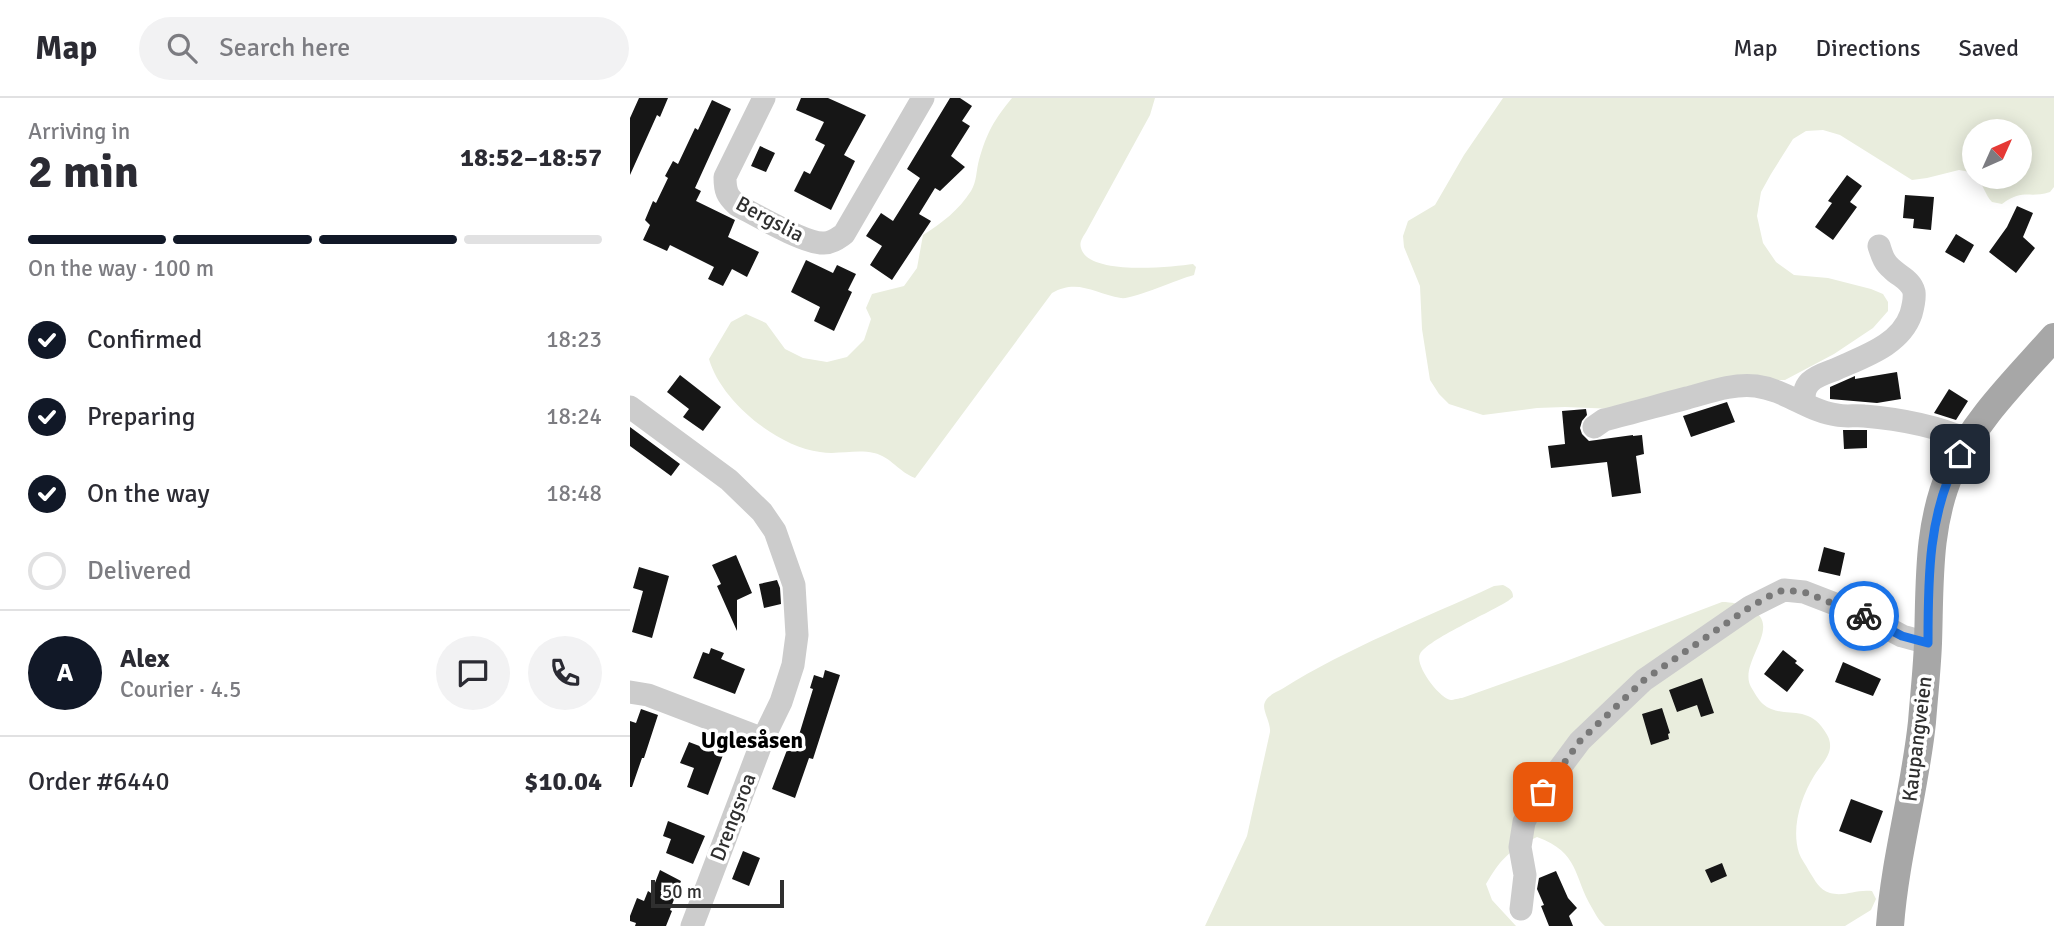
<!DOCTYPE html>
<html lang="en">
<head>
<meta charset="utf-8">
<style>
  body { margin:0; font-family:Signika,sans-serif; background:#f2f2f3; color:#2b2b33; height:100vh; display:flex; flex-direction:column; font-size:26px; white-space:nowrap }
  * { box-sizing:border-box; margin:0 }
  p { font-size:23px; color:#7c7c81 }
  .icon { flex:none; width:38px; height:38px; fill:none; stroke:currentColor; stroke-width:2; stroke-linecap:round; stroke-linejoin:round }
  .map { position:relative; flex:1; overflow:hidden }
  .drawer { display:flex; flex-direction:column; background:#fff; width:630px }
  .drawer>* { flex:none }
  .needle { width:46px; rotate:45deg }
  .controls { position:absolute; left:1332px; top:21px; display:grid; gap:14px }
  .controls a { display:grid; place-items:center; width:70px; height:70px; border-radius:50%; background:#fff; box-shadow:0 4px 18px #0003; font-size:35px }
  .scale { position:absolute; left:21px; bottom:18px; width:133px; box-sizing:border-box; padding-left:7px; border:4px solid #2f2f2f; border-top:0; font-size:19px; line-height:24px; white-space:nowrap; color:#2f2f2f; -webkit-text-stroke:5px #fff; paint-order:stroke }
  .pin { position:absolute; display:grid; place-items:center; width:60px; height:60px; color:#fff; margin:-30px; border-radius:14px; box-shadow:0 4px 10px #0006 }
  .courier { position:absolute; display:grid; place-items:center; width:70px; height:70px; margin:-35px; border:5px solid #1a73e8; border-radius:50%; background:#fff; color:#222; box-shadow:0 2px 9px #0007 }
  .overview em { font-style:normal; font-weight:800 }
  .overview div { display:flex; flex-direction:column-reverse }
  .overview { display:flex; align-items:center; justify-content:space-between; height:119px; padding:0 28px }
  h1 { font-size:46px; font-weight:800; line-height:52px }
  .bar { display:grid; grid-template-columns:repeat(4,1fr); gap:10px 7px; align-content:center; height:84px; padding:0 28px }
  .bar i { height:9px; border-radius:5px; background:#e1e1e2 }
  .bar .active { background:#111827 }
  .bar p { grid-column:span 4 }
  .line { display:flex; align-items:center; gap:18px; padding:0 28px; border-top:2px solid #e1e1e2 }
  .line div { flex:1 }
  .round { display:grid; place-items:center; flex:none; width:74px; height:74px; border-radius:37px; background:#f2f2f3 }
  ol { padding:0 28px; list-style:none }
  li { display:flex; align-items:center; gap:21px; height:77px }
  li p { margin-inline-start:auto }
  li .icon { padding:7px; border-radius:50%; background:#111827; color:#fff; stroke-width:4 }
  li:last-child { color:#7c7c81 }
  li i { width:38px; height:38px; border:4px solid #e1e1e2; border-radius:50% }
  header { display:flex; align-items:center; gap:42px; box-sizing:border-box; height:98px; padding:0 35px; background:#fff; border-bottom:2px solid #e1e1e2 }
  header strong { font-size:33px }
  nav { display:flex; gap:38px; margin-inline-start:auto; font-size:24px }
  .search { width:490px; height:63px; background:#f2f2f3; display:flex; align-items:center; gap:18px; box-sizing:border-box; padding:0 24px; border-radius:38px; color:#7c7c81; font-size:26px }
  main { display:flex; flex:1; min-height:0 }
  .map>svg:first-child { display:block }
  .green { fill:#e9eddd }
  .building { fill:#161616 }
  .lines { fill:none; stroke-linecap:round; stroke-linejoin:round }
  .minor { stroke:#ccc; stroke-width:23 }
  .major { stroke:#a7a7a7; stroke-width:28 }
  .done { stroke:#787878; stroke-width:7; stroke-dasharray:0 12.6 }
  .route { stroke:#1a73e8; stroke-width:9 }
  .labels { text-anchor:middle; stroke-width:7; stroke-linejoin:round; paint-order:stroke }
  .street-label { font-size:21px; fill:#2f2f2f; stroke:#fff }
  .neighbourhood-label { font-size:23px; font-weight:bold; fill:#000; stroke:#fff }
</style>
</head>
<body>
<header>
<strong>Map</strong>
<div class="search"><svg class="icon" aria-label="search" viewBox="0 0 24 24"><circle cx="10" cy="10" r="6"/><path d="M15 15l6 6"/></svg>Search here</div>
<nav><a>Map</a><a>Directions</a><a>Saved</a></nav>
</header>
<main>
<section class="drawer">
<div class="overview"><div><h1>2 min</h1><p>Arriving in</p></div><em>18:52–18:57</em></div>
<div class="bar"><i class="active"></i><i class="active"></i><i class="active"></i><i></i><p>On the way · 100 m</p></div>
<ol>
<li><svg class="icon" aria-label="check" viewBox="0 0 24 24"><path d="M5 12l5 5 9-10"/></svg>Confirmed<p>18:23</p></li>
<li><svg class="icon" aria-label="check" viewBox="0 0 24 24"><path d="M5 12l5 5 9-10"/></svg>Preparing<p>18:24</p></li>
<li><svg class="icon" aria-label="check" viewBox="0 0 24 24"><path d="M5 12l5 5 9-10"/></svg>On the way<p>18:48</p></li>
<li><i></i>Delivered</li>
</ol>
<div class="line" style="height:126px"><b class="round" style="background:#111827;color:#fff">A</b><div><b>Alex</b><p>Courier · 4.5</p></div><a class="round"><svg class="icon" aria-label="chat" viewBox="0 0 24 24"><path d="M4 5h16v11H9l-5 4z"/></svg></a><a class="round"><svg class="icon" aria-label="phone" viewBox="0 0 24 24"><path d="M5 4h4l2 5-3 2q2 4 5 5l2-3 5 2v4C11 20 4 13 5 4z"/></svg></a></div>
<div class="line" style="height:91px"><div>Order #6440</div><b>$10.04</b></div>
</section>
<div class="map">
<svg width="1424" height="828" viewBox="0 0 1424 828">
  <rect width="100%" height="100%" fill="#fff"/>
  <path class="green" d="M382 0H525L520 17 456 134C453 139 449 144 451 150 458 178 541 169 563 166L566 169 564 177C548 181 502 202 491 200 465 196 448 180 422 195L285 380C269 374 261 359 244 355 226 351 208 357 190 354 146 348 91 303 79 261L101 224 116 216 136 225 155 251 173 260 197 264 217 259 234 242 241 221 236 210 242 196 274 188 287 170 293 137C312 125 329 112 341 93 347 83 346 73 349 62 357 34 364 22 382 0Z
    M873 0H1424V89L1420 94C1398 101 1394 90 1372 106L1362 104C1355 97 1353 85 1346 79H1390V33H1344V77L1340 74 1329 72 1297 80 1282 82 1210 37 1193 32 1176 33 1163 41 1141 76 1131 94 1127 118 1133 145 1146 164 1164 177 1198 180 1241 191 1253 196 1258 204V213L1243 230 1204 256 1155 282H1137L986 311 935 309 907 310 853 317 819 306 809 296 800 282 792 231 790 188 774 149 773 138 778 123 805 107 834 57Z
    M873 487C879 490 883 492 883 499L878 503C861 514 797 542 790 556 784 567 810 601 821 602 823 602 830 600 832 600L931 565 1092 504C1102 504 1109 506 1118 510 1157 526 1107 564 1121 589 1124 594 1129 603 1133 606 1151 622 1177 605 1194 632 1196 635 1198 638 1199 641 1204 656 1191 666 1184 678 1171 699 1161 730 1169 755 1171 761 1176 767 1179 773 1185 782 1189 792 1200 795 1215 799 1226 791 1242 793L1246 801 1241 812 1215 828H975C969 823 966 817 962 810 943 778 950 755 907 739 879 753 872 759 856 786L862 802 886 828H575L617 738 640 634C641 624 631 611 635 604 637 598 646 594 652 591 719 549 793 521 864 488Z"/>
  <path class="building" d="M9 0H38L30 19 27 17 0 77V20Z
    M171 0H198L236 17 214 57 225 63 201 112 164 93 174 73 180 76 195 47 185 42 194 24 166 12Z
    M320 0H330L342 8 332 23 340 28 321 58 335 69 310 93 305 90 289 116 301 123 262 182 240 167 252 148 236 138 251 115 263 123 290 80 277 71Z
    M82 2 101 11 65 90 71 93 66 103 105 122 98 139 129 154 117 179 102 171 93 188 78 181 84 169 40 147 37 153 13 142 20 127 15 122 23 103 26 105 38 80 35 78 43 63 48 66 65 30 68 32Z
    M130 48 145 55 136 74 121 68Z
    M1217 77 1232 88 1220 104 1227 109 1203 142 1185 129 1202 105 1198 103Z
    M1275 97 1304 99 1301 132 1283 130 1284 121 1273 120Z
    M1387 108 1403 115 1393 139 1405 150 1386 175 1359 154 1377 129Z
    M1326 136 1344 147 1334 165 1315 154Z
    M176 162 203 175 207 167 226 176 218 192 222 194 204 233 184 223 190 209 161 194Z
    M1267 274 1271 301 1247 305 1200 301V289L1225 278V281Z
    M50 277 91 309 73 333 53 319 59 311 37 294Z
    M1319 291 1338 303 1326 322 1304 315Z
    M1097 304 1105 324 1061 339 1053 318Z
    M956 311 957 317 952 323 950 330 952 336 959 343 1003 337V338L1012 337 1014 356 1006 358 1011 395 982 399 977 364 921 370 918 348 935 346 932 313Z
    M0 329 50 366 41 378 0 348Z
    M1213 332H1237V350L1214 351Z
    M1194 449 1215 455 1210 478 1188 473Z
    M106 457 122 495 107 502V533L87 488 91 486 82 467Z
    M9 469 39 478 22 540 2 534 13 493 3 490Z
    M147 482 150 490 151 506 134 510 129 486Z
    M81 550 94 555 91 561 115 571 105 596 63 580 73 554 79 556Z
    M1153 552 1167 563 1165 565 1174 572 1157 594 1134 576Z
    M1213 564 1251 581 1243 598 1205 584Z
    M195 572 210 577 183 661 179 660 165 700 142 691 157 652 162 653 169 637 183 591 180 590 184 577 193 580Z
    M1072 580 1084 615 1071 619 1067 607 1047 614 1039 592Z
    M1032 610 1040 635 1038 636 1039 641 1021 647 1012 616Z
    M11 611 28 617 14 660H12L2 689H0V623L6 625Z
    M59 644 93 657 78 697 57 689 64 670 50 665Z
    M1221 701 1253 713 1241 745 1209 733Z
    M38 723 75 738 63 766 36 755 41 741 33 738Z
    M113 753 130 760 119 788 102 781Z
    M1092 765 1097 778 1081 785 1075 772Z
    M30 772 51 783 40 812 42 813 36 828H5L6 825 0 823V818L7 800 14 803 18 793 21 795Z
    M926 773 938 800 947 810 939 818 943 828H919L911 808 914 807 907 791 909 780Z"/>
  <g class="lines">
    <path class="minor" d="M134 0 95 79C95 93 97 98 107 107 126 117 175 146 194 145 202 145 208 140 214 136L293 0
      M1174 304C1174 297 1174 290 1180 284 1186 278 1196 275 1204 272 1232 259 1270 248 1281 216 1283 209 1285 202 1284 194 1281 182 1270 179 1262 171 1254 165 1252 157 1249 148
      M0 309 99 382 132 414 145 433 164 487 167 537 163 567 151 604 133 641 62 828
      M964 329 974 322C1002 315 1030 307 1057 300 1079 294 1104 285 1126 288 1156 292 1180 314 1207 317 1216 319 1225 317 1234 318 1270 321 1304 327 1338 342
      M0 594 18 597 133 641
      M891 811 895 777 890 749 894 724 903 706 950 643 1014 582 1120 509 1154 492 1174 494 1231 516 1272 538 1298 545"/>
    <path class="major" d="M1260 828C1265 759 1285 692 1292 624 1294 598 1297 571 1298 545 1300 486 1297 427 1321 373 1345 321 1387 281 1424 239"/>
  </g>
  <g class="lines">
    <path class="done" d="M913 694 950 643 1014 582 1120 509 1143 496 1154 492 1174 494 1234 518"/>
    <path class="route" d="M1234 518 1272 538 1298 545C1298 480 1298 414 1330 356"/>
  </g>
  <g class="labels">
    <g class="street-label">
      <text transform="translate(140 121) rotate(28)" y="7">Bergslia</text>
      <text transform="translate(1287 641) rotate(-83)" y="7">Kaupangveien</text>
      <text transform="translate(103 719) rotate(-69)" y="7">Drengsroa</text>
    </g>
    <g class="neighbourhood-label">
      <text x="122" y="650">Uglesåsen</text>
    </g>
  </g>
</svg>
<div class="controls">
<a><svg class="needle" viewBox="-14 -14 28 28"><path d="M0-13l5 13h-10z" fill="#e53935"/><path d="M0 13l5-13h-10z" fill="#7c7c81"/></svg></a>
</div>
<div class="scale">50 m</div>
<div class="pin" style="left:913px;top:694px;background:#ea580c"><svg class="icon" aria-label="bag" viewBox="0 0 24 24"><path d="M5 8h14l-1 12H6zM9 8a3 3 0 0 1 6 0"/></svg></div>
<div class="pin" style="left:1330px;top:356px;background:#1f2937"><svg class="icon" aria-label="home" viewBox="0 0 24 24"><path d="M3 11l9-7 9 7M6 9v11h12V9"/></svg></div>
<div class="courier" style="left:1234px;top:518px"><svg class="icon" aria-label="bike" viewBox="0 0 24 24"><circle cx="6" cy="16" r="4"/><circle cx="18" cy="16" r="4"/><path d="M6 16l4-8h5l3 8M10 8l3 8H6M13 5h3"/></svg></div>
</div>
</main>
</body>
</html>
